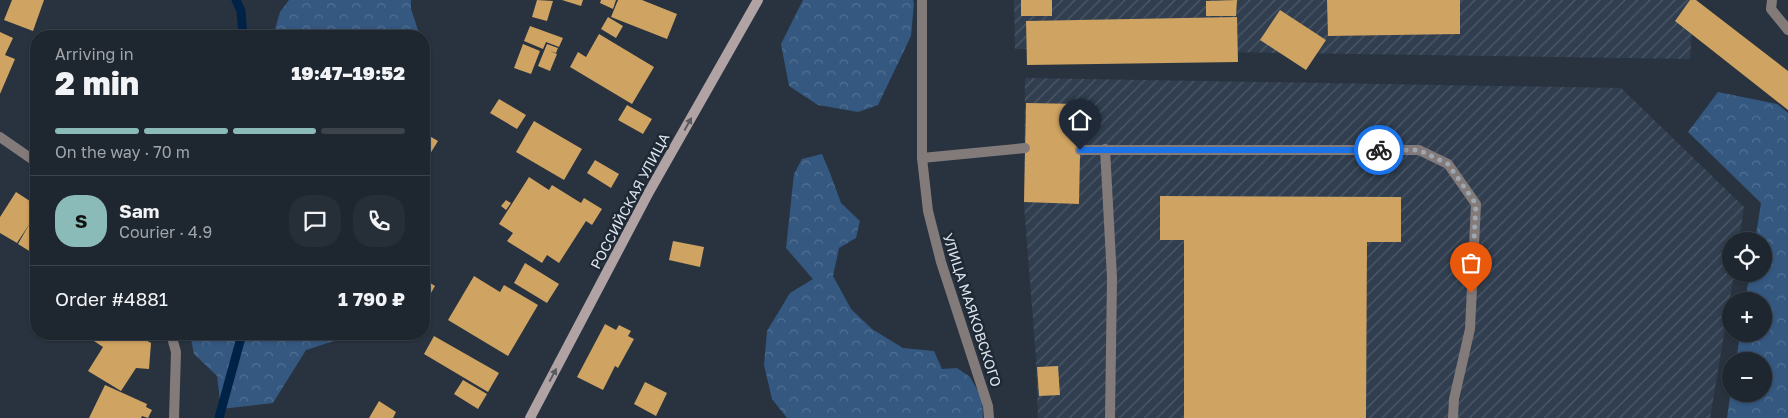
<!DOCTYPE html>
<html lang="en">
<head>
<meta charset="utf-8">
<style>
  body { margin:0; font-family:"Golos Text",sans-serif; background:#262e37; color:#f1f3f6; height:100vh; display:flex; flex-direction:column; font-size:19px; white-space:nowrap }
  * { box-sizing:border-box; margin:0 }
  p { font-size:16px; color:#a1a5aa }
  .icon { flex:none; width:28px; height:28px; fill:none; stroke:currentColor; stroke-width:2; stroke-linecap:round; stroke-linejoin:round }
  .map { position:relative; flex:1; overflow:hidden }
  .drawer { position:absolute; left:30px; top:30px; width:400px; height:310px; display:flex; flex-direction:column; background:#1e262f; border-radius:20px; box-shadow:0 1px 4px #0004,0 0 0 1px #3c434b }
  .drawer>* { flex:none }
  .tools { position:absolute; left:1722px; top:232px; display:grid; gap:10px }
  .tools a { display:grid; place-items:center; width:50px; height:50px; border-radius:50%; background:#1e262f; box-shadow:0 1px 4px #0004,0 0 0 1px #3c434b; font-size:25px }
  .pin { position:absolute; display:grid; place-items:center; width:42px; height:42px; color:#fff; margin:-51px -21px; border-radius:50% 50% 50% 0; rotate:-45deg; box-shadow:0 0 5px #0007 }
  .pin .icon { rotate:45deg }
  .courier { position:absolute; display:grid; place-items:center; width:50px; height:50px; margin:-25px; border:4px solid #1a73e8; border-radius:50%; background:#fff; color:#222; box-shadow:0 1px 6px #0007 }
  .headline em { font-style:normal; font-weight:800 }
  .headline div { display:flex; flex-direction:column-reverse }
  .headline { display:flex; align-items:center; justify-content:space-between; height:85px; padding:0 25px }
  h1 { font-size:32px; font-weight:800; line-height:38px }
  .bar { display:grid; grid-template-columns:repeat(4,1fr); gap:8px 5px; align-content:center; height:60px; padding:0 25px }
  .bar i { height:6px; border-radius:4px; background:#3c434b }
  .bar .on { background:#8bbbb9 }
  .bar p { grid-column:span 4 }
  .line { display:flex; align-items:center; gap:12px; padding:0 25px; border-top:1px solid #3c434b }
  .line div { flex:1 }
  .round { display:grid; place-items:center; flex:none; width:52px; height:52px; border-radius:20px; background:#262e37 }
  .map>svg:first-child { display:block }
  .industrial { fill:url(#industrial-furrows) }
  .forest { fill:url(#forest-crowns) }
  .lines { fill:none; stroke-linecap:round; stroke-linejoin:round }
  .stream { stroke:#002246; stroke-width:9 }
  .building { fill:#cfa362 }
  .lane { stroke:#837a7a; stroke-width:10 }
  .street { stroke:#837a7a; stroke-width:10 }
  .secondary { stroke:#b1a2a3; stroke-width:10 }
  .oneway { fill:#595961 }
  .done { stroke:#9ea6af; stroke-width:5; stroke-dasharray:0 9 }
  .route { stroke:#1a73e8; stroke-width:6 }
  .labels { text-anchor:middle; stroke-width:5; stroke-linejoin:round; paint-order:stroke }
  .street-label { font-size:14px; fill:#dde4ec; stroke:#1f2935 }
</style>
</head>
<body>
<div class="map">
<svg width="1788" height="418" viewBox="0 0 1788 418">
  <defs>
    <pattern id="industrial-furrows" width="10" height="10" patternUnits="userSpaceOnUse" patternTransform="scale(1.25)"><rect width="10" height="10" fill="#303e4f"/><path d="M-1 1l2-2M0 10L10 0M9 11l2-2" fill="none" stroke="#4e5a68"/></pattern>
    <pattern id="forest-crowns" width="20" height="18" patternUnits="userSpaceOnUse" patternTransform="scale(1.25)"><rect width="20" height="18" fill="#355880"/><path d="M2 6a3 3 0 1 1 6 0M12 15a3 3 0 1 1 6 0" fill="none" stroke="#527092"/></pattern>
  </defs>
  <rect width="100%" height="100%" fill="#28333f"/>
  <path class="industrial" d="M1014 0H1694L1690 59 1015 49Z
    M1025 78 1621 88 1744 207 1739 241H1731V274H1734L1710 418H1038L1036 358 1024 205Z"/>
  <path class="forest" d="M289 0H411V9L420 36H273L280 12Z
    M803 0H913L914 3 911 36 878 105 858 112 818 105 789 86 781 44Z
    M1718 92 1777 104 1788 113V418H1727L1731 390V394H1764V361H1736L1740 334H1764V301H1745L1750 274H1764V241H1755L1761 203 1688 132Z
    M822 154 830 173 841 203 860 221 856 238 839 248 833 276 851 309 872 329 903 348 934 351 942 369 957 368 970 377 982 398 983 418H787L772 399 764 365 767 331 790 293 813 279 786 248 794 174 802 159Z
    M190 334H343L340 339 306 350 273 403 221 409 217 376 194 354Z"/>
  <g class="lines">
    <path class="stream" d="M236 0 241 11 243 36
      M219 418 242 334"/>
  </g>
  <path class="building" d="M12 0H44L33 31 4 20Z
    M537 0 553 1 547 21 532 17Z
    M562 0H583L581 6Z
    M601 0H616L613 9 600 3Z
    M618 0H642L677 14 667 39 611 17Z
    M1021 0H1052V16H1021Z
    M1237 0 1236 16H1206V1Z
    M1327 0H1460V34L1328 36Z
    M1690 0H1696L1788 71V110L1675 21Z
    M1280 10 1326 40 1306 70 1260 40Z
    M608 17 623 26 616 38 601 29Z
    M1237 17 1238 62 1027 65 1026 21Z
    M530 26 563 38 559 47 546 42 543 49 524 41Z
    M0 32 13 38 5 55 15 59 0 94Z
    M599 34 654 67 632 104 570 67 578 52 586 57Z
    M523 44 540 51 531 74 514 68Z
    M547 44 558 48 556 53 550 51 557 54 550 71 538 66Z
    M499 99 526 115 517 129 490 113Z
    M1026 103 1081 104 1079 204 1024 202Z
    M627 105 652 119 643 134 618 120Z
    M534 121 582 149 564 180 516 152Z
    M426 134 438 141 425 162 424 161V137Z
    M595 160 619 174 611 188 587 173Z
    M529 177 549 190 552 185 581 203 584 198 602 209 592 225 586 221 559 263 547 255 542 263 507 241 513 233 499 224Z
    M16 192 36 205V244L31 252 18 244 30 223 17 243 0 233V217Z
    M1160 196 1401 197V242H1367L1366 418H1184V240H1160Z
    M506 200 511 203 506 210 501 206Z
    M673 241 704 247 700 267 669 260Z
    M525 263 559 284 547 303 514 283Z
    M474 276 500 292 504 285 538 305 508 356 448 320Z
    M424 279 435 286 424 305Z
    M605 324 616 330 619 325 631 331 628 336 634 339 618 368 615 366 603 390 577 377Z
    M94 334H135L151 343 149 369 136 368 121 391 88 371 103 347 91 339Z
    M434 336 499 373 488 392 424 354Z
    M1058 366 1060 395 1039 396 1037 367Z
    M463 380 487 394 478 409 454 394Z
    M645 382 667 393 656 416 634 404Z
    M105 385 147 404 146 407 152 410 148 418 142 416 141 418H89Z
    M379 401 396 412 393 418H369Z"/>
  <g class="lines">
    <path class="lane" d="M1772 0 1771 9 1788 30
      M1105 149 1112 278 1110 418
      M1080 150H1419L1448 164 1476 204 1470 329 1454 399 1453 418
      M922 158 1025 148"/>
    <path class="street" d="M922 0V158L928 211 941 262 988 406 989 418
      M0 137 36 162
      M171 334 176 352 174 418"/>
    <path class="secondary" d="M530 418 649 192 758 0"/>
  </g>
  <defs><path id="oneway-solid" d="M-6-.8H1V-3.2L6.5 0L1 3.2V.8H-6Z" transform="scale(1.25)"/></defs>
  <g class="oneway">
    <use href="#oneway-solid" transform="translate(688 124) rotate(-61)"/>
    <use href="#oneway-solid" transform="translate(553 375) rotate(-62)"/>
  </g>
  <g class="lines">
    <path class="done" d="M1379 150H1419L1448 164 1476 204 1471 293"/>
    <path class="route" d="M1080 150H1379"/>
  </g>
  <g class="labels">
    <g class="street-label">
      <text transform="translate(630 201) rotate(-62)" y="5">РОССИЙСКАЯ УЛИЦА</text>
      <text transform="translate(972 310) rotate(72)" y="5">УЛИЦА МАЯКОВСКОГО</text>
    </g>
  </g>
</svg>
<div class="tools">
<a><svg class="icon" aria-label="locate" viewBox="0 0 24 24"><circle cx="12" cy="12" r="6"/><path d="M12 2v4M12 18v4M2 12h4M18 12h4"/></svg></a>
<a>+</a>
<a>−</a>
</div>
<div class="pin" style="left:1471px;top:293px;background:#ea580c"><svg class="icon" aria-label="bag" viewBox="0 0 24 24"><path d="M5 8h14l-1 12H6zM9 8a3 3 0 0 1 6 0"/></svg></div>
<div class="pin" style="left:1080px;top:150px;background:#1f2937"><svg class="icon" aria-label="home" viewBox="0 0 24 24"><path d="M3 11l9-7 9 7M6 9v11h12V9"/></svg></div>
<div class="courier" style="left:1379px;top:150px"><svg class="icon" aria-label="bike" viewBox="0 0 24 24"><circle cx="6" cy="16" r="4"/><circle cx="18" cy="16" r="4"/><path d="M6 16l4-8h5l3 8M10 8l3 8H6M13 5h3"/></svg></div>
<section class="drawer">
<div class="headline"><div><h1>2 min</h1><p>Arriving in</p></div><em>19:47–19:52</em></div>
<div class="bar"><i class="on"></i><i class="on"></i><i class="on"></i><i></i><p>On the way · 70 m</p></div>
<div class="line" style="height:90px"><b class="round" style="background:#8bbbb9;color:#111">S</b><div><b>Sam</b><p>Courier · 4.9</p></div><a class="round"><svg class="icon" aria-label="chat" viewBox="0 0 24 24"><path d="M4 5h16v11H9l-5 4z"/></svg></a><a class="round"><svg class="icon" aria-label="phone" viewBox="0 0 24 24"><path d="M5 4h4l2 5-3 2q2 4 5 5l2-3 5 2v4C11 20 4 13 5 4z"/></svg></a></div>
<div class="line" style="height:65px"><div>Order #4881</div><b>1 790 ₽</b></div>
</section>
</div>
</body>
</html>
